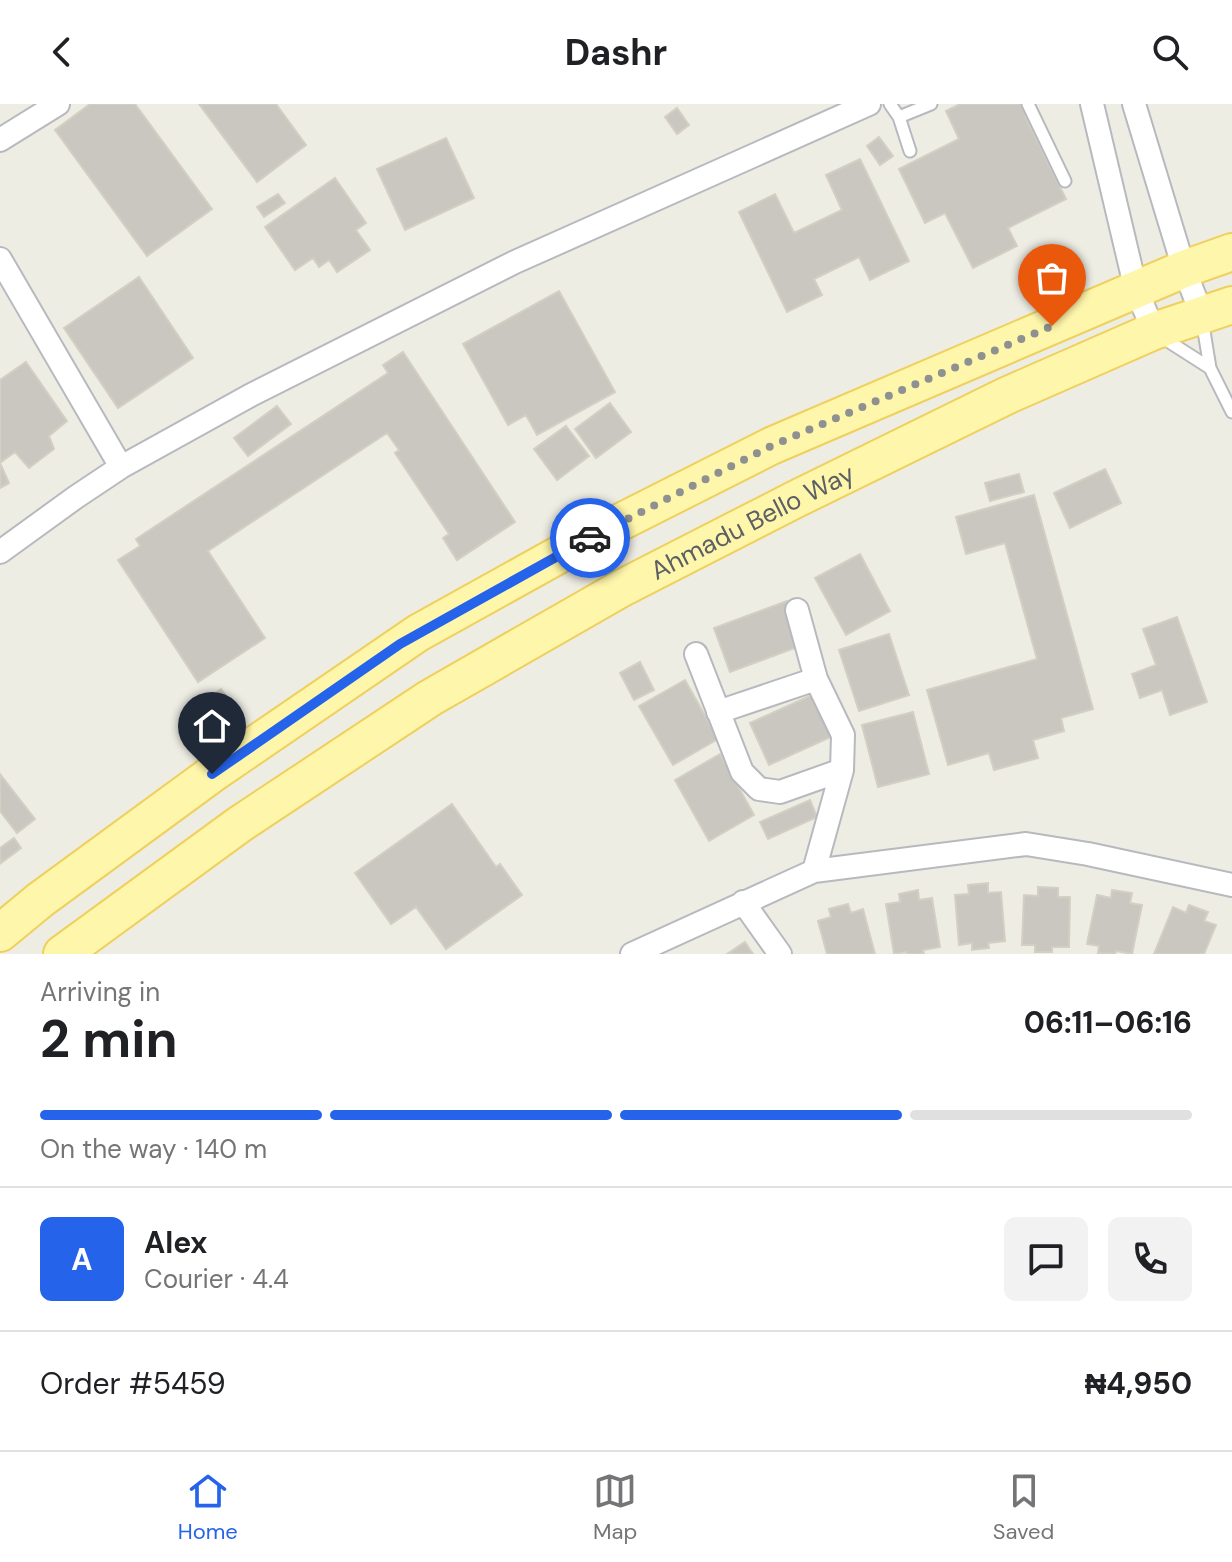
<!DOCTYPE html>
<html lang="en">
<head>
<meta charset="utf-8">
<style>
  body { margin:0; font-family:"DM Sans",sans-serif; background:#f2f2f2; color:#202124; height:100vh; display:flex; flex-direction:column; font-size:30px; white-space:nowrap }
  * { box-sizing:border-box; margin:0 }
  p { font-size:26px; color:#757577 }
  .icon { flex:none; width:44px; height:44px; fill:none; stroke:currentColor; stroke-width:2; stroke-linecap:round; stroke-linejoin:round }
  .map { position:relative; height:850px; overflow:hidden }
  .drawer { display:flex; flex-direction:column; background:#fff; flex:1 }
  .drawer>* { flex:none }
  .pin { position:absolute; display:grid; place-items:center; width:68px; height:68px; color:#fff; margin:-82px -34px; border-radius:50% 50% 50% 0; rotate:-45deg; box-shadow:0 0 8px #0007 }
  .pin .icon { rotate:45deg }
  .courier { position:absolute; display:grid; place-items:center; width:80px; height:80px; margin:-40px; border:6px solid #2563eb; border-radius:50%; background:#fff; color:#222; box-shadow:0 2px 10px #0007 }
  .head em { font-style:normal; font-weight:700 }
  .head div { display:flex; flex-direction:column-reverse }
  .head { display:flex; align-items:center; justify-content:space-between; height:136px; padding:0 40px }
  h1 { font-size:52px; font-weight:700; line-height:60px }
  .bar { display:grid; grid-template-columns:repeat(4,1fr); gap:12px 8px; align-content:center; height:96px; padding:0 40px }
  .bar i { height:10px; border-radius:6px; background:#e0e0e0 }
  .bar .on { background:#2563eb }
  .bar p { grid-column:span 4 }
  .line { display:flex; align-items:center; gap:20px; padding:0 40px; border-top:2px solid #e0e0e0 }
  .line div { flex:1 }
  .round { display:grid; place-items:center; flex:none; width:84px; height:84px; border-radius:12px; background:#f2f2f2 }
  header { display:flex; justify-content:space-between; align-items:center; height:104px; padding:0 40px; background:#fff; font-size:36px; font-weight:700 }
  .dock { display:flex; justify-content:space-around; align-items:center; height:112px; border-top:2px solid #e0e0e0; background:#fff; font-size:22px; color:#757577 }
  .dock a { display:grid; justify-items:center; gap:4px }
  .dock .on { color:#2563eb }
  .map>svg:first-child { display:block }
  .building { fill:#cac7c1; stroke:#d3cfc2; stroke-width:2 }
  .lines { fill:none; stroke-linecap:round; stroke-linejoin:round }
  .service-casing { stroke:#b7b9be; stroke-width:15 }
  .minor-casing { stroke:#b7b9be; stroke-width:26 }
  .primary-casing { stroke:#efd05c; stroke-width:40 }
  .service { stroke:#fff; stroke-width:11 }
  .minor { stroke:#fff; stroke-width:22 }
  .primary { stroke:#fef6aa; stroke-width:36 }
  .done { stroke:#8f9191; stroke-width:8; stroke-dasharray:0 14.4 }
  .route { stroke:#2563eb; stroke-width:10 }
  .labels { text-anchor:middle; stroke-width:6; stroke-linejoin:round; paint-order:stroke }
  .street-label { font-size:26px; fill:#5c5f64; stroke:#fff }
</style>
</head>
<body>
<header><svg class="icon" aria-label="back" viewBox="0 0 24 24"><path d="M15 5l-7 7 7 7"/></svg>Dashr<svg class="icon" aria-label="search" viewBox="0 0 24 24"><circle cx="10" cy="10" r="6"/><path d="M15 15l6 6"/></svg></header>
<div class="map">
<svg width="1232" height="850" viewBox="0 0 1232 850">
  <rect width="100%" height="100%" fill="#eeede4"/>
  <path class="building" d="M90 0H135L212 105 147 152 55 26Z
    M199 0H276L306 41 257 78Z
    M960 0H1021L1026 11 1025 12 1066 95 1008 124 1017 142 973 164 945 109 925 119 899 65 959 35 946 7Z
    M677 4 689 21 677 30 665 13Z
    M879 33 893 52 880 61 867 42Z
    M446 34 474 94 405 126 377 65Z
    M860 55 909 157 870 176 859 153 814 175 822 191 787 208 739 108 775 90 794 129 842 106 826 71Z
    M335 74 366 119 356 126 370 146 337 168 329 156 319 163 313 154 295 166 265 123Z
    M278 90 285 99 264 113 257 103Z
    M139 173 193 254 118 304 64 224Z
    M559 187 615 288 537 331 526 311 508 321 463 240Z
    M403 248 515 418 457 456 443 434 449 430 395 349 399 346 387 329 208 447 265 534 198 578 118 456 140 442 136 435 388 269 383 261Z
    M26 258 67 317 49 332 54 345 29 364 15 348 0 359 9 379 0 384V276Z
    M610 299 631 328 596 354 575 325Z
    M277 302 291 320 248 352 234 334Z
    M566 322 589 352 557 376 534 345Z
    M1105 365 1121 399 1070 424 1054 389Z
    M1019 370 1024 388 990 397 985 379Z
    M1034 391 1093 605 1061 614 1064 627 1033 636 1038 654 994 666 989 649 948 661 927 586 1037 555 1005 439 966 450 956 413Z
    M860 450 890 507 846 531 815 474Z
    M787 497 803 541 730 568 714 524Z
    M1177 513 1207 598 1170 611 1162 586 1140 594 1132 570 1156 561 1143 525Z
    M889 530 909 591 859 607 839 546Z
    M640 558 654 586 634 596 620 569Z
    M685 576 718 635 673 661 639 602Z
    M221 585 233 601 213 616 201 600Z
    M816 589 835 631 769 661 750 619Z
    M913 608 929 670 878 683 862 621Z
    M720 650 754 711 709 737 675 676Z
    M0 670 35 715 17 729 0 707Z
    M810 696 817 713 768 735 760 718Z
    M452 700 496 763 500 760 522 791 446 845 416 803 391 820 355 769Z
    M14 734 21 744 1 759 0 744Z
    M988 779V789L1001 788 1005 837 988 839 989 844 972 846V839L959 841 955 791 969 790 968 781Z
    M1038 783 1058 784V793H1070L1069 843H1052V848H1035V841H1022L1024 791 1038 792Z
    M918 786 919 796 932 794 940 843 923 846 924 850H907L906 848 894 850 886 800 900 798 899 790Z
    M1112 786 1132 789 1130 799 1142 801 1132 850 1116 847 1115 850 1098 849 1099 842 1087 840 1097 791 1111 794Z
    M848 800 851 809 863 805 875 850H827L818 817 831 813 829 805Z
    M1189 801 1208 808 1204 817 1216 821 1204 850H1154L1173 803 1186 809Z
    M745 838 753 850H727Z"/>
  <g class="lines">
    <defs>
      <path id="service" d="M890 0 899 13 931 0
        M1028 0 1065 77
        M899 13 910 47
        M1202 215 1210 264 1232 308
        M1160 232 1210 264"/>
      <path id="minor" d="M1092 0 1136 186 1154 227
        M1134 0 1184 165 1202 211
        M0 36 58 0
        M0 155 121 363
        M0 448 76 393 121 363 251 291 515 158 869 0
        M797 506 816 575 843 631 842 666 814 767
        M696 550 742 668 759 685 780 688 842 666
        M718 608 816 575
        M743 798 780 850
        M632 850 814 767 1026 740 1088 750 1232 781"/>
      <g id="primary">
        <path d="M0 829 40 796 212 670 418 529 589 434 771 342 1184 165 1232 148"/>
        <path id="s1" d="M62 850 240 720 430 594 622 484 796 395 1008 291 1154 227 1232 201"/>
      </g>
    </defs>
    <use href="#service" class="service-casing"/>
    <use href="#minor" class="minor-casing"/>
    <use href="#primary" class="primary-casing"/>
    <use href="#service" class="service"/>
    <use href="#minor" class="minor"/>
    <use href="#primary" class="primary"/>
  </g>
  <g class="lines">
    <path class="done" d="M590 434 771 342 1052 222"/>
    <path class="route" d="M212 670 400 540 590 434"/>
  </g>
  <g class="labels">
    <g class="street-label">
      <text dy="9" stroke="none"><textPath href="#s1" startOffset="816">Ahmadu Bello Way</textPath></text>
    </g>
  </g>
</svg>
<div class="pin" style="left:1052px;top:222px;background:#ea580c"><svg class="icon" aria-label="bag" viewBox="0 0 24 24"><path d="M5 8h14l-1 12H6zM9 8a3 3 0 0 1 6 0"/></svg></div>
<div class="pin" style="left:212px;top:670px;background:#1f2937"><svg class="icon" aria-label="home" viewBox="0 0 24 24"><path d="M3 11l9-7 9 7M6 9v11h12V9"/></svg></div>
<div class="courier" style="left:590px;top:434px"><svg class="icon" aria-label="car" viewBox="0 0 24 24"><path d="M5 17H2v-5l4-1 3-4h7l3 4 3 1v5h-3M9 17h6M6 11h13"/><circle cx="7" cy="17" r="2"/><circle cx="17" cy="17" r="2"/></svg></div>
</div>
<section class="drawer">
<div class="head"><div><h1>2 min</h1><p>Arriving in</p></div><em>06:11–06:16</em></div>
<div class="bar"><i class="on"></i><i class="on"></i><i class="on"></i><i></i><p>On the way · 140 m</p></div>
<div class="line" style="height:144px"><b class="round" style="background:#2563eb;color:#fff">A</b><div><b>Alex</b><p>Courier · 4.4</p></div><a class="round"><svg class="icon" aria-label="chat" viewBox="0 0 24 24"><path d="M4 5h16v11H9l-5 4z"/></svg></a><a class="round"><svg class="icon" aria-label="phone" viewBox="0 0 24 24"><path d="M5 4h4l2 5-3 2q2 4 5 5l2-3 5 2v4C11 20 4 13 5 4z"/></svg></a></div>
<div class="line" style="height:104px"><div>Order #5459</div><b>₦4,950</b></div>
</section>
<nav class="dock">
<a class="on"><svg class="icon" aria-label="home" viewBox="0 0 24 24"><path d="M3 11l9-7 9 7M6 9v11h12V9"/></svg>Home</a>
<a><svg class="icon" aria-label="map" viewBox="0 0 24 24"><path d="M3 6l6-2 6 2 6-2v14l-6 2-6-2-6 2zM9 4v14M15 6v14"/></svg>Map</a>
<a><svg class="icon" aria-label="saved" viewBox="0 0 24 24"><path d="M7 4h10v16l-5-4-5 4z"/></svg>Saved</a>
</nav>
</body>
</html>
